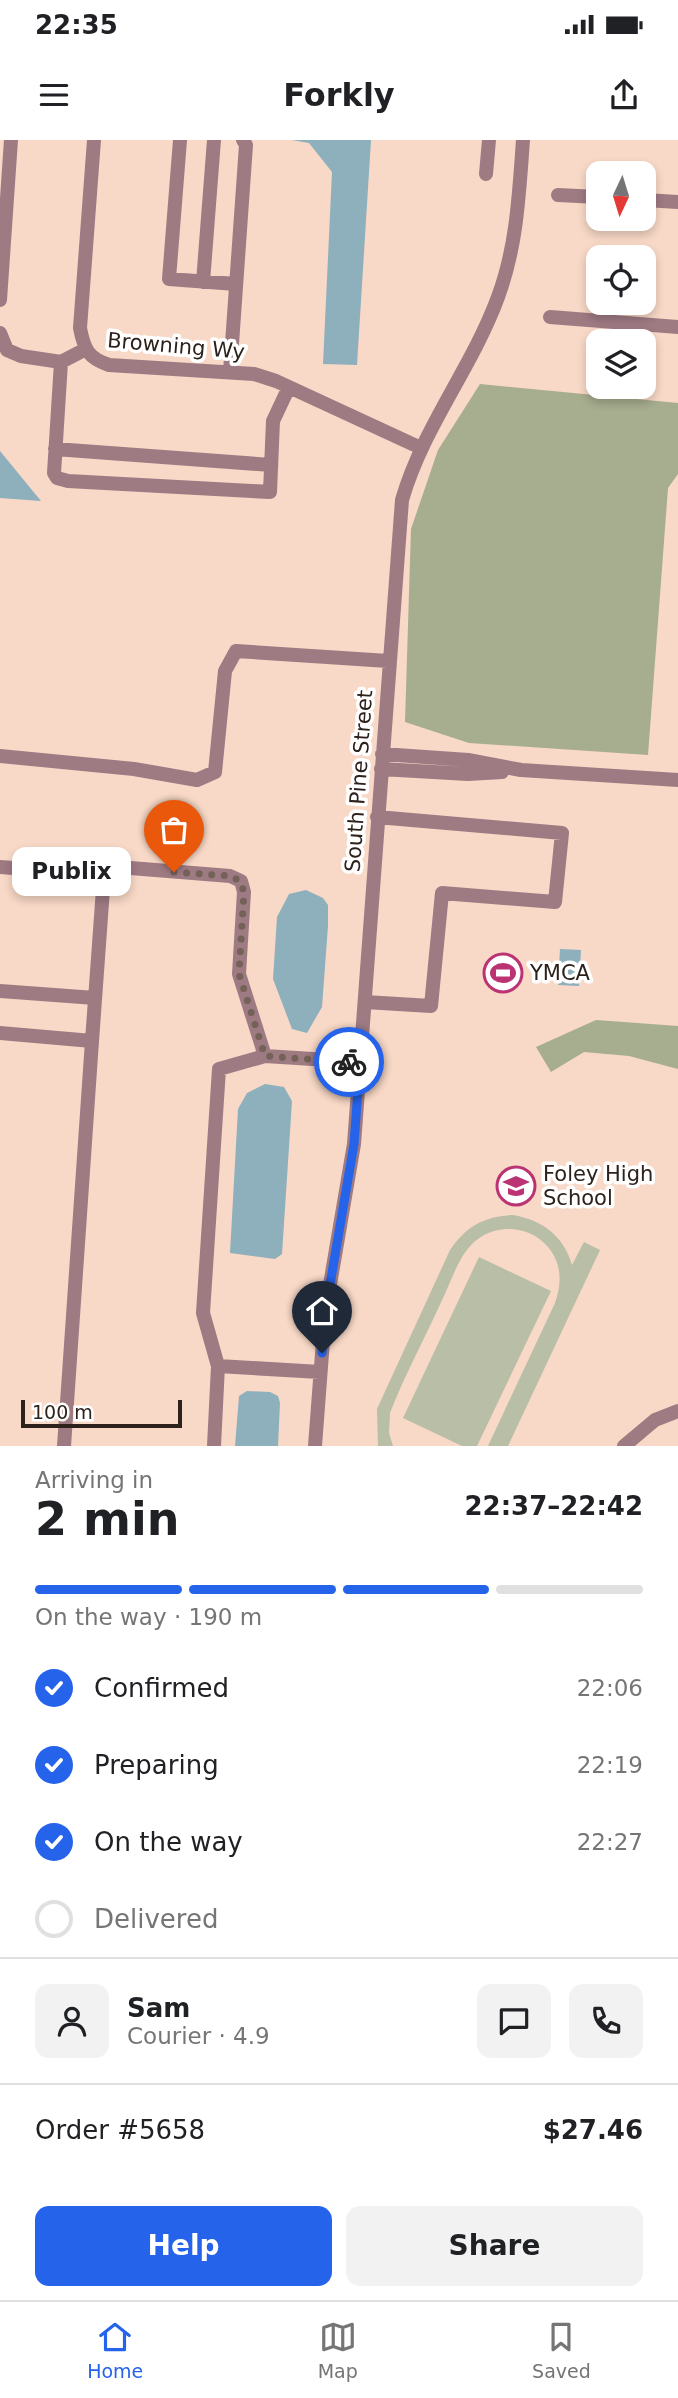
<!DOCTYPE html>
<html lang="en">
<head>
<meta charset="utf-8">
<style>
  body { margin:0; font-family:"DejaVu Sans",sans-serif; background:#f2f2f2; color:#202124; height:100vh; display:flex; flex-direction:column; font-size:26px; white-space:nowrap }
  * { box-sizing:border-box; margin:0 }
  p { font-size:23px; color:#757577 }
  .icon { flex:none; width:38px; height:38px; fill:none; stroke:currentColor; stroke-width:2; stroke-linecap:round; stroke-linejoin:round }
  .map { position:relative; height:1306px; overflow:hidden }
  .panel { display:flex; flex-direction:column; background:#fff; flex:1 }
  .panel>* { flex:none }
  .needle { width:46px; rotate:184deg }
  .fabs { position:absolute; left:586px; top:21px; display:grid; gap:14px }
  .fabs a { display:grid; place-items:center; width:70px; height:70px; border-radius:14px; background:#fff; box-shadow:0 4px 10px #0003; font-size:35px }
  .scale { position:absolute; left:21px; bottom:18px; width:161px; box-sizing:border-box; padding-left:7px; border:4px solid #2d211b; border-top:0; font-size:19px; line-height:24px; white-space:nowrap; color:#2d211b; -webkit-text-stroke:5px #fff; paint-order:stroke }
  .pin { position:absolute; display:grid; place-items:center; width:60px; height:60px; color:#fff; margin:-72px -30px; border-radius:50% 50% 50% 0; rotate:-45deg; box-shadow:0 0 7px #0007 }
  .pin .icon { rotate:45deg }
  .courier { position:absolute; display:grid; place-items:center; width:70px; height:70px; margin:-35px; border:5px solid #2563eb; border-radius:50%; background:#fff; color:#222; box-shadow:0 2px 9px #0007 }
  .bubble { position:absolute; height:49px; border-radius:14px; background:#fff; box-shadow:0 4px 10px #0003; font-size:23px; font-weight:700; line-height:49px; text-align:center }
  .overview em { font-style:normal; font-weight:700 }
  .overview div { display:flex; flex-direction:column-reverse }
  .overview { display:flex; align-items:center; justify-content:space-between; height:119px; padding:0 35px }
  h1 { font-size:46px; font-weight:700; line-height:52px }
  .bar { display:grid; grid-template-columns:repeat(4,1fr); gap:10px 7px; align-content:center; height:84px; padding:0 35px }
  .bar i { height:9px; border-radius:5px; background:#e0e0e0 }
  .bar .active { background:#2563eb }
  .bar p { grid-column:span 4 }
  .line { display:flex; align-items:center; gap:18px; padding:0 35px; border-top:2px solid #e0e0e0 }
  .line div { flex:1 }
  .round { display:grid; place-items:center; flex:none; width:74px; height:74px; border-radius:14px; background:#f2f2f2 }
  ol { padding:0 35px; list-style:none }
  li { display:flex; align-items:center; gap:21px; height:77px }
  li p { margin-inline-start:auto }
  li .icon { padding:7px; border-radius:50%; background:#2563eb; color:#fff; stroke-width:4 }
  li:last-child { color:#757577 }
  li i { width:38px; height:38px; border:4px solid #e0e0e0; border-radius:50% }
  .action { display:flex; gap:14px; margin-top:auto; padding:14px 35px }
  .action a { flex:1; height:80px; border-radius:14px; background:#2563eb; color:#fff; font-size:28px; font-weight:700; line-height:80px; text-align:center }
  .action a+a { background:#f2f2f2; color:#202124 }
  .status { display:flex; justify-content:space-between; align-items:center; height:49px; padding:0 35px; background:#fff; direction:ltr }
  .status svg { height:19px; fill:currentColor }
  header { display:flex; justify-content:space-between; align-items:center; height:91px; padding:0 35px; background:#fff; font-size:32px; font-weight:700 }
  .dock { display:flex; justify-content:space-around; align-items:center; height:98px; border-top:2px solid #e0e0e0; background:#fff; font-size:19px; color:#757577 }
  .dock a { display:grid; justify-items:center; gap:4px }
  .dock .active { color:#2563eb }
  .map>svg:first-child { display:block }
  .green { fill:#b9bea6 }
  .forest { fill:#a7ad8f }
  .water { fill:#8eb0bd }
  .lines { fill:none; stroke-linecap:round; stroke-linejoin:round }
  .minor { stroke:#9e7a83; stroke-width:14 }
  .done { stroke:#746157; stroke-width:7; stroke-dasharray:0 12.6 }
  .route { stroke:#2563eb; stroke-width:9 }
  .labels { text-anchor:middle; stroke-width:7; stroke-linejoin:round; paint-order:stroke }
  .street-label { font-size:21px; fill:#2d211b; stroke:#fff }
  .poi-label { font-size:21px; fill:#2d211b; stroke:#fff; text-anchor:start }
</style>
</head>
<body>
<div class="status"><b>22:35</b><svg viewBox="0 0 49 12"><path d="M0 12V9h3v3zM5 12V6h3v6zM10 12V3h3v9zM15 12V0h3v12zM26 1h20v11H26zM47 4h2v5h-2z"/></svg></div>
<header><svg class="icon" aria-label="menu" viewBox="0 0 24 24"><path d="M4 6h16M4 12h16M4 18h16"/></svg>Forkly<svg class="icon" aria-label="share" viewBox="0 0 24 24"><path d="M12 15V3M7 8l5-5 5 5M5 13v7h14v-7"/></svg></header>
<div class="map">
<svg width="678" height="1306" viewBox="0 0 678 1306">
  <rect width="100%" height="100%" fill="#f8d8c6"/>
  <path class="green" d="M513 1075C542 1080 564 1096 572 1125L584 1102 600 1110 508 1306H488L555 1163C562 1143 562 1124 548 1107 529 1084 493 1083 472 1104 458 1118 451 1142 442 1160 425 1198 405 1234 390 1273L389 1293 393 1306H378L377 1269 450 1110C466 1086 485 1076 513 1075Z
    M479 1117 551 1151 477 1306H462L403 1278Z"/>
  <path class="forest" d="M480 244 678 263V334L668 348 648 615 469 603 405 582 411 389 438 310Z
    M596 880 678 886V929L629 916 584 912 551 932 536 907Z"/>
  <path class="water" d="M292 0H371L357 225 323 224 332 32 309 3Z
    M0 311 41 361 0 358Z
    M306 750 323 758 328 765V786L322 867 307 893 292 889 273 839 277 777 289 754Z
    M560 809 581 810 579 846 558 845Z
    M265 944 284 947 292 961 282 1114 275 1119 230 1113 238 969 247 953Z
    M247 1251 270 1252 278 1256 280 1263 278 1306H235L239 1256Z"/>
  <g class="lines">
    <path class="minor" d="M94 0 80 188C84 209 88 218 109 225L254 234 276 241 421 308
      M180 0 169 139 236 144
      M486 34 489 0
      M558 55 598 57
      M644 60 678 62
      M203 142 214 0
      M0 160 11 0
      M550 177 678 187
      M0 193 7 210 21 216 61 222
      M84 210 61 222 54 333 57 338 68 341 270 352 273 281 289 247
      M230 232 246 5 243 0
      M55 309 271 325
      M382 614 468 620 521 630 678 640
      M0 616 134 629 197 640 215 632 225 531 236 511 388 521
      M381 629 468 634 502 632
      M0 727 104 735 92 901
      M104 735 118 727 230 736 241 741 244 752 239 834 265 916
      M0 851 95 858
      M365 862 431 866 442 753 555 762 562 693 377 677
      M0 893 92 901 64 1306
      M218 1226 203 1173 219 929 265 916 360 922
      M214 1306 218 1226 320 1232
      M315 1306 325 1174 354 1004 402 360C423 287 472 228 498 157 517 106 519 54 523 0
      M624 1306 655 1280 678 1271"/>
  </g>
  <g class="lines">
    <path class="done" d="M174 732 230 736 240 741 244 752 239 834 265 916 349 922"/>
    <path class="route" d="M322 1213 325 1174 354 1004 360 922H349"/>
  </g>
  <defs>
    <symbol id="stadium-ring" viewBox="-11 -11 22 22"><circle r="9.5" fill="#fff" stroke="#bb3372" stroke-width="1.5"/><path d="M0-5a6.5 5 0 1 0 0 10a6.5 5 0 1 0 0-10ZM-3.5-1.8h7v3.6h-7Z" fill="#bb3372"/></symbol>
    <symbol id="school-ring" viewBox="-11 -11 22 22"><circle r="9.5" fill="#fff" stroke="#bb3372" stroke-width="1.5"/><path d="M0-5L7-2L0 1L-7-2ZM-4 1L0 2.5L4 1V4Q0 6-4 4Z" fill="#bb3372"/></symbol>
  </defs>
  <g fill-rule="evenodd">
    <use href="#stadium-ring" x="481" y="811" width="44" height="44"/>
    <use href="#school-ring" x="494" y="1024" width="44" height="44"/>
  </g>
  <g class="labels">
    <g class="street-label">
      <text transform="translate(176 206) rotate(5)" y="7">Browning Wy</text>
      <text transform="translate(359 641) rotate(-86)" y="7">South Pine Street</text>
    </g>
    <g class="poi-label">
      <text x="530" y="840">YMCA</text>
      <text x="543" y="1041">Foley High<tspan x="543" dy="24">School</tspan></text>
    </g>
  </g>
</svg>
<div class="fabs">
<a><svg class="needle" viewBox="-14 -14 28 28"><path d="M0-13l5 13h-10z" fill="#e53935"/><path d="M0 13l5-13h-10z" fill="#757577"/></svg></a>
<a><svg class="icon" aria-label="locate" viewBox="0 0 24 24"><circle cx="12" cy="12" r="6"/><path d="M12 2v4M12 18v4M2 12h4M18 12h4"/></svg></a>
<a><svg class="icon" aria-label="layers" viewBox="0 0 24 24"><path d="M12 4l9 5-9 5-9-5zM3 14l9 5 9-5"/></svg></a>
</div>
<div class="scale">100 m</div>
<div class="pin" style="left:174px;top:732px;background:#ea580c"><svg class="icon" aria-label="bag" viewBox="0 0 24 24"><path d="M5 8h14l-1 12H6zM9 8a3 3 0 0 1 6 0"/></svg></div>
<div class="pin" style="left:322px;top:1213px;background:#1f2937"><svg class="icon" aria-label="home" viewBox="0 0 24 24"><path d="M3 11l9-7 9 7M6 9v11h12V9"/></svg></div>
<div class="courier" style="left:349px;top:922px"><svg class="icon" aria-label="bike" viewBox="0 0 24 24"><circle cx="6" cy="16" r="4"/><circle cx="18" cy="16" r="4"/><path d="M6 16l4-8h5l3 8M10 8l3 8H6M13 5h3"/></svg></div>
<div class="bubble" style="left:12px;top:707px;width:119px">Publix</div>
</div>
<section class="panel">
<div class="overview"><div><h1>2 min</h1><p>Arriving in</p></div><em>22:37–22:42</em></div>
<div class="bar"><i class="active"></i><i class="active"></i><i class="active"></i><i></i><p>On the way · 190 m</p></div>
<ol>
<li><svg class="icon" aria-label="check" viewBox="0 0 24 24"><path d="M5 12l5 5 9-10"/></svg>Confirmed<p>22:06</p></li>
<li><svg class="icon" aria-label="check" viewBox="0 0 24 24"><path d="M5 12l5 5 9-10"/></svg>Preparing<p>22:19</p></li>
<li><svg class="icon" aria-label="check" viewBox="0 0 24 24"><path d="M5 12l5 5 9-10"/></svg>On the way<p>22:27</p></li>
<li><i></i>Delivered</li>
</ol>
<div class="line" style="height:126px"><a class="round"><svg class="icon" aria-label="person" viewBox="0 0 24 24"><circle cx="12" cy="8" r="4"/><path d="M4 21q1-7 8-7t8 7"/></svg></a><div><b>Sam</b><p>Courier · 4.9</p></div><a class="round"><svg class="icon" aria-label="chat" viewBox="0 0 24 24"><path d="M4 5h16v11H9l-5 4z"/></svg></a><a class="round"><svg class="icon" aria-label="phone" viewBox="0 0 24 24"><path d="M5 4h4l2 5-3 2q2 4 5 5l2-3 5 2v4C11 20 4 13 5 4z"/></svg></a></div>
<div class="line" style="height:91px"><div>Order #5658</div><b>$27.46</b></div>
<div class="action"><a>Help</a><a>Share</a></div>
</section>
<nav class="dock">
<a class="active"><svg class="icon" aria-label="home" viewBox="0 0 24 24"><path d="M3 11l9-7 9 7M6 9v11h12V9"/></svg>Home</a>
<a><svg class="icon" aria-label="map" viewBox="0 0 24 24"><path d="M3 6l6-2 6 2 6-2v14l-6 2-6-2-6 2zM9 4v14M15 6v14"/></svg>Map</a>
<a><svg class="icon" aria-label="saved" viewBox="0 0 24 24"><path d="M7 4h10v16l-5-4-5 4z"/></svg>Saved</a>
</nav>
</body>
</html>
